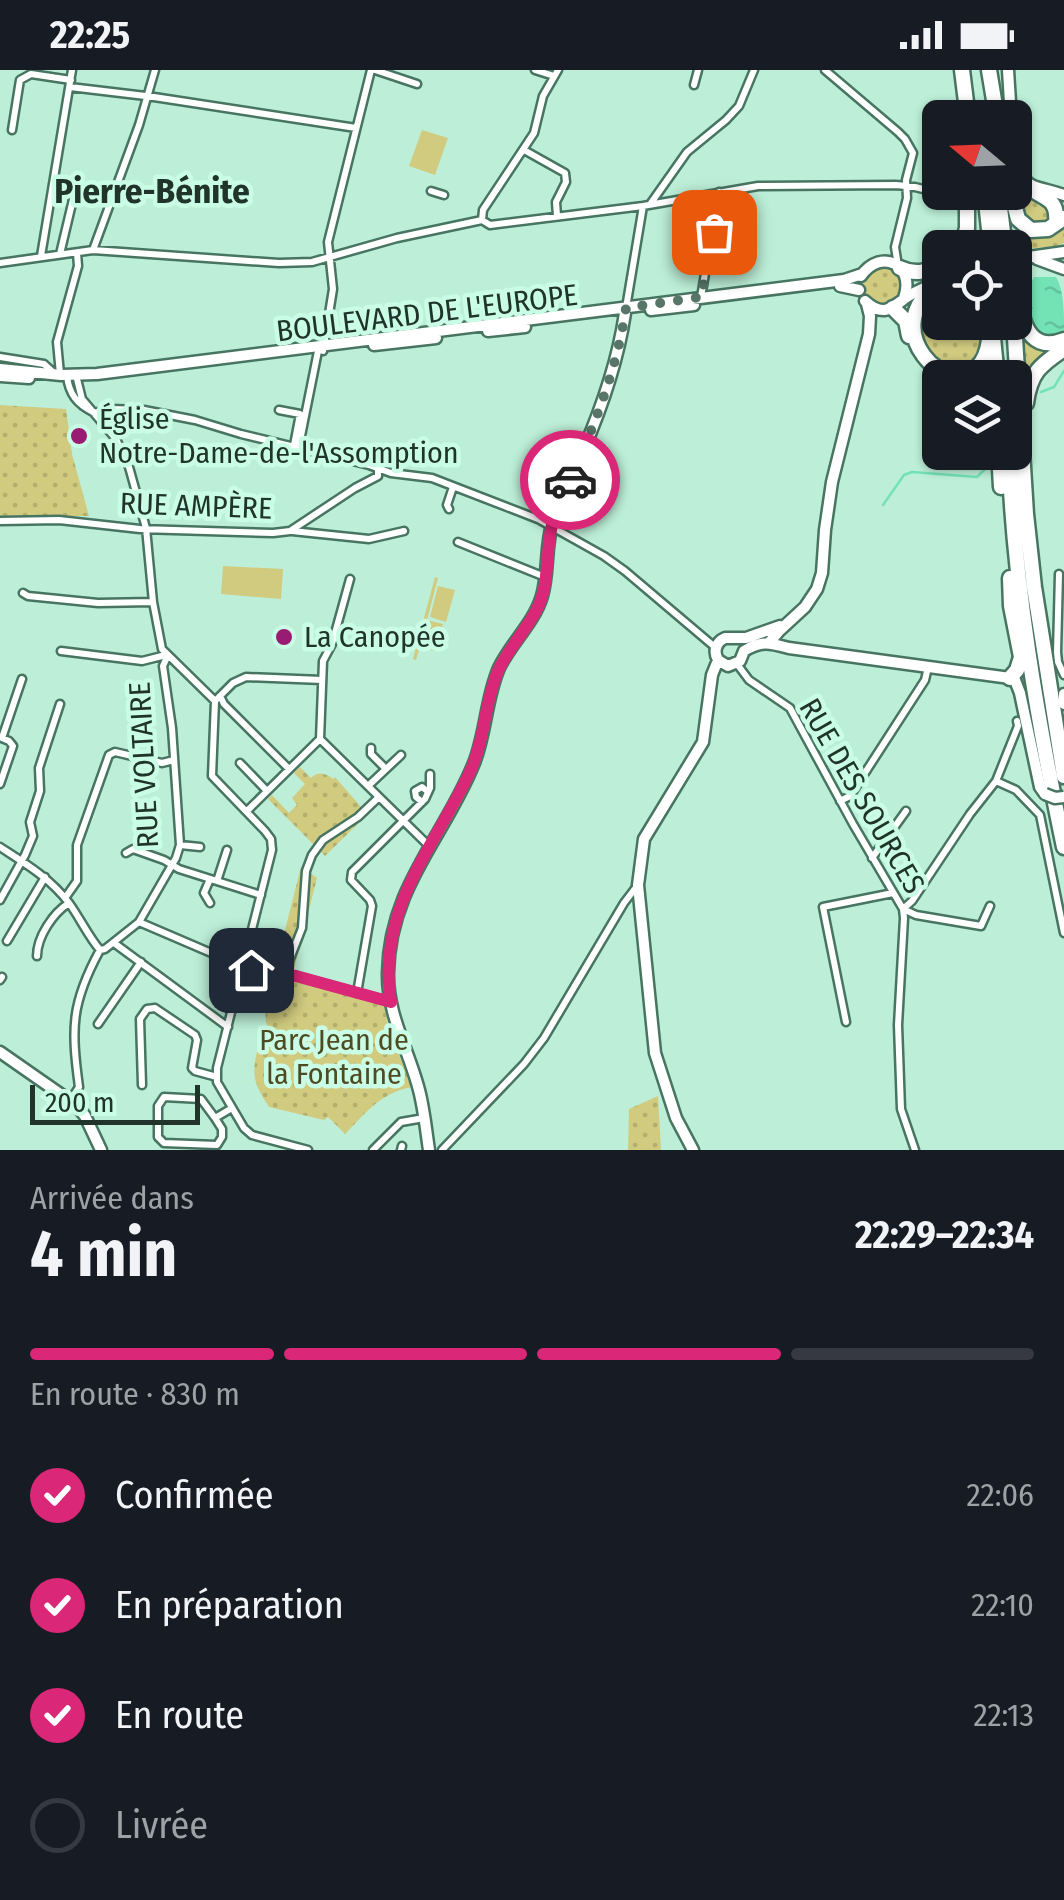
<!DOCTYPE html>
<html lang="fr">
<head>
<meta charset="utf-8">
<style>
  body { margin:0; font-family:"Fira Sans Condensed",sans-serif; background:#242831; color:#f1f3f6; height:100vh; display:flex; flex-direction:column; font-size:38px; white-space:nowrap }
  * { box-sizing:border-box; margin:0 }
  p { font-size:32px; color:#9ea1a6 }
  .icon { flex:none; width:55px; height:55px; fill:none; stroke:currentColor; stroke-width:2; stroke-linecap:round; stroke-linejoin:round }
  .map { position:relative; height:1080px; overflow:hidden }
  .details { display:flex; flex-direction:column; background:#171b24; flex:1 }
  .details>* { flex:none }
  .needle { width:65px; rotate:289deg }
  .buttons { position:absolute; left:922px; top:30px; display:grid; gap:20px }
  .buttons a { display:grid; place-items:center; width:110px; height:110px; border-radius:15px; background:#171b24; box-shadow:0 2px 8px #0004; font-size:50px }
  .scale { position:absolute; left:30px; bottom:25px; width:170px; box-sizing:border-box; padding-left:10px; border:5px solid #20342b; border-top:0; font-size:28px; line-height:35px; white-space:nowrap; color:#20342b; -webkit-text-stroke:8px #cafde5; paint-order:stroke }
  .pin { position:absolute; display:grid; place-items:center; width:85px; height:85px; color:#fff; margin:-42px; border-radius:20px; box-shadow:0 5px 15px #0006 }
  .courier { position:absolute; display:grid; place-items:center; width:100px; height:100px; margin:-50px; border:8px solid #db2777; border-radius:50%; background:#fff; color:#222; box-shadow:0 2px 12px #0007 }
  .headline em { font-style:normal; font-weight:700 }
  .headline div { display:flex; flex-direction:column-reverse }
  .headline { display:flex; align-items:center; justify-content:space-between; height:170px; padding:0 30px }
  h1 { font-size:65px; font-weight:700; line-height:75px }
  .bar { display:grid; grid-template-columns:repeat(4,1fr); gap:15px 10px; align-content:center; height:120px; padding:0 30px }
  .bar i { height:12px; border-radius:8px; background:#363941 }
  .bar .active { background:#db2777 }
  .bar p { grid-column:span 4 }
  ol { padding:0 30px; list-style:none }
  li { display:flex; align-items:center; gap:30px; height:110px }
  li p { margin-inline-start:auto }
  li .icon { padding:10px; border-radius:50%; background:#db2777; color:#fff; stroke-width:4 }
  li:last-child { color:#9ea1a6 }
  li i { width:55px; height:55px; border:5px solid #363941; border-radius:50% }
  .status { display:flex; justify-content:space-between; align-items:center; height:70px; padding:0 50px; background:#171b24; direction:ltr }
  .status svg { height:28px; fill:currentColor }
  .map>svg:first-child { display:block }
  .green { fill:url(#green-dots) }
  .pitch { fill:#d0cb7f }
  .water { fill:url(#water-ripples) }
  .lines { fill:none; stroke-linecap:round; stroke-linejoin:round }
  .stream { stroke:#73e2b4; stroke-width:2.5 }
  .street-casing { stroke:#477561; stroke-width:11 }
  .secondary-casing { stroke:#477561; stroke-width:15 }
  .highway-casing { stroke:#477561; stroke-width:19 }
  .street { stroke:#fff; stroke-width:6 }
  .secondary { stroke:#fff; stroke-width:10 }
  .highway { stroke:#fff; stroke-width:14 }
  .secondary-bridge-casing { stroke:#477561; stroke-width:15; stroke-linecap:butt }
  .secondary-bridge { stroke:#fff; stroke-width:10 }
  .done { stroke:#577568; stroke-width:10; stroke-dasharray:0 18 }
  .route { stroke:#db2777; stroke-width:12 }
  .poi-dot { fill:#9a1b72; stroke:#cafde5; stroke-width:4 }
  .labels { text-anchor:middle; stroke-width:9; stroke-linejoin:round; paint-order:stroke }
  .street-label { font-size:30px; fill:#20342b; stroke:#cafde5 }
  .poi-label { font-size:30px; fill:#20342b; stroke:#cafde5; text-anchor:start }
  .park-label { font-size:30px; fill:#4e4a21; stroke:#cafde5 }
  .quarter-label { font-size:35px; font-weight:bold; fill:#20342b; stroke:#cafde5 }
</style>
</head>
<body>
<div class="status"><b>22:25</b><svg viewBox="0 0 49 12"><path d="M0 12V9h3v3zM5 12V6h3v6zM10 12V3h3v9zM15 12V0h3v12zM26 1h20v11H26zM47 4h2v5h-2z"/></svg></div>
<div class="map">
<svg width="1064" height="1080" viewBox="0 0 1064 1080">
  <defs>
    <pattern id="green-dots" width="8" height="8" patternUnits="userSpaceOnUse" patternTransform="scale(2.5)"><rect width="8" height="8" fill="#d0cb7f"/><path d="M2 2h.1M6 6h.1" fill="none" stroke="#b2af6e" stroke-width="1.8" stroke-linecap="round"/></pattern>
    <pattern id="water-ripples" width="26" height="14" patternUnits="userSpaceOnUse" patternTransform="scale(2.5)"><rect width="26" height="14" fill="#73e2b4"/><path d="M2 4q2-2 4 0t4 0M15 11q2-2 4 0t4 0" fill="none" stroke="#63c29b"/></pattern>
  </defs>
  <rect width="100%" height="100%" fill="#bdefd8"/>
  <path class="green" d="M1015 103C1022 121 1042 125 1052 142L1049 153 1038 157 1025 151 1015 118Z
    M1013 147 1020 156 1064 151V173L1056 176 1018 180Z
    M881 195 896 199 903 208 900 230 884 237 868 231 862 218 867 202Z
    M940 218V252L985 253 984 269 981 276 982 277C968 308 940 304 924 276 919 267 918 253 919 243Z
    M1019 254 1057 276 1025 314Z
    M0 335 66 339 72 384 89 446H0Z
    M300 697 311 708C318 701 326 703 333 709L335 707 362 738 374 727 379 733 325 786 268 729 272 725 289 743 297 735 292 728 305 714 294 703Z
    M301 797 317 808 292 907 384 934 389 960 412 1017C380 1023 367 1042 345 1064L328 1047 324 1050 269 1037C255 1015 251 1007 257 982L274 975 266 952 265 939Z
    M658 1026 661 1080H628L629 1039Z"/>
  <path class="pitch" d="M422 60 448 68 435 105 409 96Z
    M223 496 283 499 281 529 221 524Z
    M435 507 438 508 427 550 443 554 435 581 420 576 416 590 413 589Z
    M438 516 455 520 446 552 430 547Z"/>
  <path class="water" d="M1034 207H1056C1064 220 1064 242 1064 260L1057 266 1042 267 1030 254 1027 220Z"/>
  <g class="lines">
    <path class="stream" d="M1041 322 1054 317 1064 301
      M883 435 904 405 912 402 977 407 985 399 982 382"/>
    <defs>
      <path id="street" d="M375 0 417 14
        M535 0 554 6
        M825 0 898 62 905 69 913 83 906 110 907 128 895 177 898 196
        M694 15 698 0
        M70 17 154 27 356 58
        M12 60 20 10 31 4 71 10
        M524 80 565 103 566 112 556 132 557 146
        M54 114 111 127
        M431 121 444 125
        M651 133 687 82 726 50 739 36 754 0
        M482 150 483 140 534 63 543 26 558 0
        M93 180 139 55 155 0
        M60 184 75 121
        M41 186 72 0
        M0 193 93 180 279 193 312 192 397 168 482 150 490 155 643 136 758 116 896 115 915 117 951 126
        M701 227 719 122
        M626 238 643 136
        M323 281 333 219 328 172 371 0
        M0 287 44 294 55 304
        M60 304 57 272 78 196 77 183
        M76 305 82 329 116 369 129 397 146 458 153 532 162 579 215 631
        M67 306C69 324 77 334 93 342
        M279 340 300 344 294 375
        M94 343 110 339 144 340 195 350 241 364 369 395 391 403 432 408 538 449 604 486 625 501 716 578
        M299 376 318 281
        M449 439 447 435 453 417
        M0 451 59 450 140 459 273 463 290 461 355 418 378 406V398
        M292 461 369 469 404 461
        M458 472 545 507
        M1059 504 1057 582 1058 592 1064 605
        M350 509 332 574 323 591 320 669 429 776
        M23 523 28 526 98 533 153 532
        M61 581 142 591 166 585
        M737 594 749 610 790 638 853 754 903 839 904 848 898 955 901 1039 915 1080
        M220 626 224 634 289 699
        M215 631 212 706 265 761 271 769 272 780 217 998V1012L244 1058 252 1065 308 1080
        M215 631 233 613 246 607 322 610
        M2 668 22 609
        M371 678V684L386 699
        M240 693 267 721
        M996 711 1016 720 1040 745 1064 863
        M0 714 13 676 9 671 2 668
        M368 716 401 685
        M840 731 850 726 925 610 928 597
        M422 732 416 727 415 721 422 717 427 721
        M247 741 320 669
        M180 775 200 777
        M0 777C26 794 50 808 69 833 80 848 88 866 100 880
        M126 783 133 779 164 790 179 799 261 825
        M872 788 906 741
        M217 811 227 780
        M65 828 77 811V775L109 685 115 682 162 693 174 690
        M0 830 25 785 33 766 30 752 40 721 39 698 60 634
        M210 833 204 823 210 809
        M903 839 912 831 970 744 996 711 1018 656 1017 651
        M903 839 916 845 981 856 990 836
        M139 852 251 900 296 906 391 932
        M7 871 45 807
        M114 873 228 957
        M37 886C37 867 53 843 69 833
        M284 904 302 858 306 801 312 785 323 770 358 747 379 727
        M0 910 2 907
        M357 923 372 836 370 830 351 810 352 802 425 729 430 718V704
        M846 952 823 837 893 823
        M98 954 141 892
        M142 1015 140 949 147 939 155 938 195 965 197 970 192 998 195 1001 217 1007
        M74 1025 79 1017C71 958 71 933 100 880L105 879 139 852 176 788 180 775 172 658 163 596 168 585
        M215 1048 222 1059V1067L217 1075 164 1073 158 1067V1036L164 1027 201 1029 215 1048 232 1038
        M373 1080 401 1052 424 1048
        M401 1080 402 1076
        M442 1080 524 994 544 968 624 833 637 816"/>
      <path id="secondary" d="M1008 0 1011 48
        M1015 77C1021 121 1027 113 1064 125
        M1015 189 1064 182
        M1037 189 1064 199
        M861 206C881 177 916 195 904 228
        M840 216 859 220
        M865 231C884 248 891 238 907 227 916 221 927 217 937 212
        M651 240 694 235
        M488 261 525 257
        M374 275 436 268
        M0 299 61 305 97 304 844 210 862 204
        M0 306 29 308
        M769 573 779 561 805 537 817 519 822 503 825 460 832 412 869 264 870 246 867 234
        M744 581C762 570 770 573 789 578L1010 608 1015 610 1020 623 1040 717 1045 724
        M744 581 740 591 728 596 718 590C713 581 716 572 725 568H746L780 556
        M1064 624V634
        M0 982 76 1035 85 1046 101 1080
        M429 1080C426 1060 424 1039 419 1020 409 981 387 944 388 903 389 817 445 766 474 693 486 663 486 628 499 598 511 573 534 553 542 526 549 502 545 475 553 451 561 427 573 404 583 381 602 337 618 291 625 243
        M693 1080 676 1048 655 983 638 815 644 769 703 672 712 605 718 590"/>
      <path id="highway" d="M962 0 968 48
        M989 0 997 48
        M1022 108C1034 131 1059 121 1056 153
        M985 122 991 178
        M998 122 1005 178
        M1011 122 1018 149 1031 160 1048 159 1064 148
        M962 178 967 158V122
        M1015 195C1019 225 1017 288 1064 270
        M900 198C915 205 925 202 940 196
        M940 213C873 258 950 335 981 293 989 282 989 267 991 254
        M893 238 906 251 909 266
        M1014 252 1026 444 1034 517 1064 706
        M993 268 997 308
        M1026 333C1030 303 1040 295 1064 279
        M999 382 1001 417
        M1009 382C1014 515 1037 648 1064 777
        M1010 608 1017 600 1021 587 1011 536 1010 508"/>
    </defs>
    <use href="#street" class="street-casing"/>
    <use href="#secondary" class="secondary-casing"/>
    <use href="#highway" class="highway-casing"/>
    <use href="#street" class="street"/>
    <use href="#secondary" class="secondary"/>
    <use href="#highway" class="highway"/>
    <defs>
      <path id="secondary-bridge" d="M1045 724 1055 728 1064 727"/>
    </defs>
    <use href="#secondary-bridge" class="secondary-bridge-casing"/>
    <use href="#secondary-bridge" class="secondary-bridge"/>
  </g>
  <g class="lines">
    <path class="done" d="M570 410C595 354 617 299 626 238L701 227 714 162"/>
    <path class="route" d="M251 900 296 906 391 932C376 841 433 779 469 704 485 671 484 634 498 601 509 577 528 559 539 535 549 512 546 484 551 460 554 442 563 426 570 410"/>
  </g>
  <g class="poi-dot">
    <circle cx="79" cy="366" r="10"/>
    <circle cx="284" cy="567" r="10"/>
  </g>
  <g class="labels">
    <g class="street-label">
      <text transform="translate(427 243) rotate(-7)" y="10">BOULEVARD DE L'EUROPE</text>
      <text transform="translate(196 436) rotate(2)" y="10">RUE AMPÈRE</text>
      <text transform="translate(144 695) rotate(-93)" y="10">RUE VOLTAIRE</text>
      <text transform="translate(862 726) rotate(60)" y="10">RUE DES SOURCES</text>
    </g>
    <g class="poi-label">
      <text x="99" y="359">Église<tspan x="99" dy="34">Notre-Dame-de-l'Assomption</tspan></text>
      <text x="304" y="577">La Canopée</text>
    </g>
    <g class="park-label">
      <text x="334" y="980">Parc Jean de<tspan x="334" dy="34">la Fontaine</tspan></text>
    </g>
    <g class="quarter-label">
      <text x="152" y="133">Pierre-Bénite</text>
    </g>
  </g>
</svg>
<div class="buttons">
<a><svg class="needle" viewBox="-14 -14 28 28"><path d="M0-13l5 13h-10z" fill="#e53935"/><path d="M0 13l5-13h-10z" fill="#9ea1a6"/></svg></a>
<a><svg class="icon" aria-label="locate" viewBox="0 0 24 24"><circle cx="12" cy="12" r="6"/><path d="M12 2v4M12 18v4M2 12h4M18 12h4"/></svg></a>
<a><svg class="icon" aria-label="layers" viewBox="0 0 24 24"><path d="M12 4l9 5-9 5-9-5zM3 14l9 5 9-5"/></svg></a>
</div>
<div class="scale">200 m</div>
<div class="pin" style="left:714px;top:162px;background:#ea580c"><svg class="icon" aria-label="bag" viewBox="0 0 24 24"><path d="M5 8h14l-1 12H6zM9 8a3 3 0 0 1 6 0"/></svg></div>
<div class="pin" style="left:251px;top:900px;background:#1f2937"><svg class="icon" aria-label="home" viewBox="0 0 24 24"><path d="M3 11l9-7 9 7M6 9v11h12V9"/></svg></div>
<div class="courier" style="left:570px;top:410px"><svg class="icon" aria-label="car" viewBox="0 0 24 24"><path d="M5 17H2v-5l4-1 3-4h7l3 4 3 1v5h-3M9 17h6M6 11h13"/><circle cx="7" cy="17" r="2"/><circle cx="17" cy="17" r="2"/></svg></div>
</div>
<section class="details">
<div class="headline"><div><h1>4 min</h1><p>Arrivée dans</p></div><em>22:29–22:34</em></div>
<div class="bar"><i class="active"></i><i class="active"></i><i class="active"></i><i></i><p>En route · 830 m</p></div>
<ol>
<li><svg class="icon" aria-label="check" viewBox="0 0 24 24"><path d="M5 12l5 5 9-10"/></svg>Confirmée<p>22:06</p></li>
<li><svg class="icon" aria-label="check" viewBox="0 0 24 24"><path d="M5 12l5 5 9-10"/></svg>En préparation<p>22:10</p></li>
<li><svg class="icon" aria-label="check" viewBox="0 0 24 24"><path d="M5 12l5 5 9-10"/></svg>En route<p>22:13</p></li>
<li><i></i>Livrée</li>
</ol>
</section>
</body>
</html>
